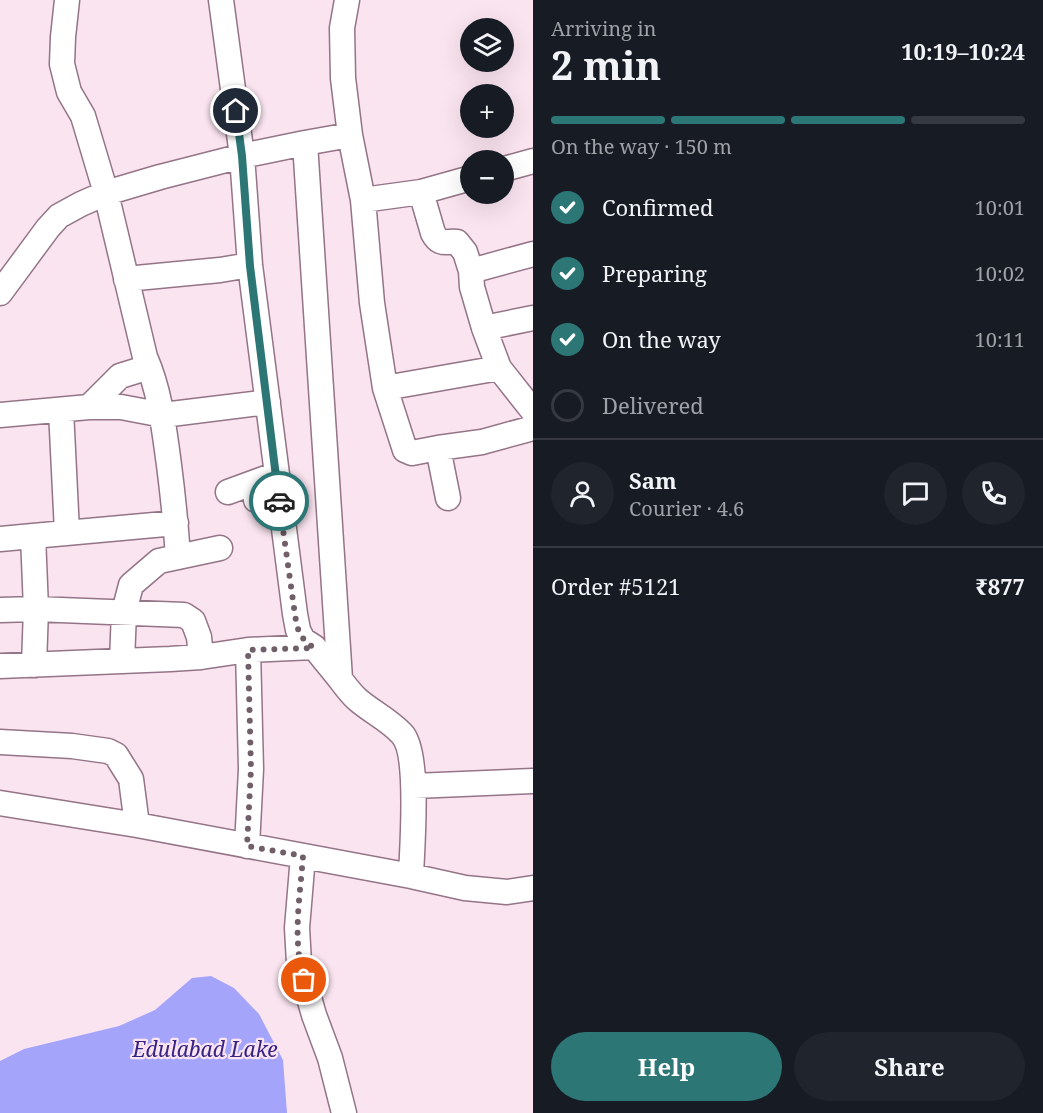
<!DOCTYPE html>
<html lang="en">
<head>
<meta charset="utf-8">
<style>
  body { margin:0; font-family:"Noto Serif",serif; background:#20242c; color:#f1f3f6; height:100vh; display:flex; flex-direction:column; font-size:22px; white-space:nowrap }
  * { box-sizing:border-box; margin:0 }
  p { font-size:20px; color:#9ea1a6 }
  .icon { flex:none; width:33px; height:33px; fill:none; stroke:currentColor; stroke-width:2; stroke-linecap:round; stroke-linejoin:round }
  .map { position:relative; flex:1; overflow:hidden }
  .drawer { display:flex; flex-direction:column; background:#171b24; width:510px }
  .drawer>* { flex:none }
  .controls { position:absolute; left:460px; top:18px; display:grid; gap:12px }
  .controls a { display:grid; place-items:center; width:54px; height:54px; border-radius:50%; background:#171b24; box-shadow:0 6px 24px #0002; font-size:30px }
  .pin { position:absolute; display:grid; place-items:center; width:51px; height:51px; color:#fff; margin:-26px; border:3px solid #fff; border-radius:50%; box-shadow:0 2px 6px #0007 }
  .courier { position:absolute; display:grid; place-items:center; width:60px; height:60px; margin:-30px; border:4px solid #2c7675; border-radius:50%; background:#fff; color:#222; box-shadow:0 2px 8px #0007 }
  .summary em { font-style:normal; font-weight:700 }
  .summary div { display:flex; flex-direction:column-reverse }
  .summary { display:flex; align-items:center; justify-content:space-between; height:102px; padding:0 18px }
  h1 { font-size:39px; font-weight:700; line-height:45px }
  .bar { display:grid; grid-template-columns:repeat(4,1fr); gap:9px 6px; align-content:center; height:72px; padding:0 18px }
  .bar i { height:8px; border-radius:4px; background:#363941 }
  .bar .on { background:#2c7675 }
  .bar p { grid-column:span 4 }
  .line { display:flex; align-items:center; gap:15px; padding:0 18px; border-top:2px solid #363941 }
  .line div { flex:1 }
  .round { display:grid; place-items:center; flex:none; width:63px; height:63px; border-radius:32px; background:#20242c }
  ol { padding:0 18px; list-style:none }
  li { display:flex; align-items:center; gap:18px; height:66px }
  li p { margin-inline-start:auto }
  li .icon { padding:6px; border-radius:50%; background:#2c7675; color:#fff; stroke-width:4 }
  li:last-child { color:#9ea1a6 }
  li i { width:33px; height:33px; border:3px solid #363941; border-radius:50% }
  .button { display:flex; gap:12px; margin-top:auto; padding:12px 18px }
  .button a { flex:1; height:69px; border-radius:36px; background:#2c7675; color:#fff; font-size:24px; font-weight:700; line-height:69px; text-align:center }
  .button a+a { background:#20242c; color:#f1f3f6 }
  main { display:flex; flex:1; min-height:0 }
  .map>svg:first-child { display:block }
  .water { fill:#a5a4fb }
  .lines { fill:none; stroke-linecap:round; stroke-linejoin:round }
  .minor-casing { stroke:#947487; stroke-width:27 }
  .minor { stroke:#fff; stroke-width:24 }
  .done { stroke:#705f69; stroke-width:6; stroke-dasharray:0 10.8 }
  .route { stroke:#2c7675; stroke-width:8 }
  .labels { text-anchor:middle; stroke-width:4.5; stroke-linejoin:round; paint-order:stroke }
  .water-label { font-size:21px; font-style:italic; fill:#362386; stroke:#fae4f0 }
</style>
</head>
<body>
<main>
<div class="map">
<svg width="533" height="1113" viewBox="0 0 533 1113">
  <rect width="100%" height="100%" fill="#fae4f0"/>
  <path class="water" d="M211 976 234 988 259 1014 283 1060 287 1113H0V1061L24 1049 119 1026 155 1010 192 978Z"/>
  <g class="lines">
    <defs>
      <path id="minor" d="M67 0 63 37 62 64 69 92 83 116 106 193 145 357C160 391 164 428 169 465 173 496 176 526 178 557
        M347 0 342 28 343 78 350 135 305 143 340 679C346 687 351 694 358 700 372 712 389 720 402 734 420 753 412 847 411 876
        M350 135 363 200 421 192 471 178
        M305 143 242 156 250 265 295 614 298 630 303 640 314 647 340 679
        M504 169 533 161
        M421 192 433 233C440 246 445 241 457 242L465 252 471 271 533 254
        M363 200 372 303 385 388 405 450 412 453 438 448 482 442 533 428
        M471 271 472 287 484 328 499 368 533 411
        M126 279 220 270 250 265
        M0 293 48 228 59 216 81 204 106 193 160 177 242 156 221 0
        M484 328 533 318
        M385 388 499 368
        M89 407 120 376 149 367
        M61 410 67 532
        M0 415 89 407H121L163 415 268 402
        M438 448 448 498
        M228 492 277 474
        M256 500 279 496
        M0 539 33 536
        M0 610 36 609 184 615 193 621 199 637 201 657
        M122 661 124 612 131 585 159 561 220 548
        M34 665 36 609 33 536 176 523
        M0 666 170 659 201 657 248 650 314 647
        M0 742 72 746 108 751 116 755 131 779 137 825
        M414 786 533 781
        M0 803 137 825 411 876 465 888 507 892 533 888
        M247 846 251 769 248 650
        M303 856 297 928 299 963 314 1015 330 1058 344 1113"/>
    </defs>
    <use href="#minor" class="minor-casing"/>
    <use href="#minor" class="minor"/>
  </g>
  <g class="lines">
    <path class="done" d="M279 501 295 615C298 632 299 637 314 648L248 650 251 769 247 846 303 856C300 898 292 939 304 980"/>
    <path class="route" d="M236 111 242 156 250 266 279 501"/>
  </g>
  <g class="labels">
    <g class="water-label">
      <text x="205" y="1057">Edulabad Lake</text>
    </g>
  </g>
</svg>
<div class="controls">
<a><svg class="icon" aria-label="layers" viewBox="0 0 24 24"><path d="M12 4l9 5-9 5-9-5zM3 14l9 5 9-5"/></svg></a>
<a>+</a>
<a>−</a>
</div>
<div class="pin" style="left:304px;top:980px;background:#ea580c"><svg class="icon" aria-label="bag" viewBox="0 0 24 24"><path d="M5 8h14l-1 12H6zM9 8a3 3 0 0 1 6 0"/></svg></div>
<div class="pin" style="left:236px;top:111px;background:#1f2937"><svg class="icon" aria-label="home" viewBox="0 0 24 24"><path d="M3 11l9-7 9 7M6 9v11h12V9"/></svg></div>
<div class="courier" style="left:279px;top:501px"><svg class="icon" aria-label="car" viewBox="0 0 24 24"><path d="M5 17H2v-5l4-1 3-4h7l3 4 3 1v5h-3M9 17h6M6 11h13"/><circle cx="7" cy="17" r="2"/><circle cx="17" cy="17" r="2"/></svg></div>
</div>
<section class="drawer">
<div class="summary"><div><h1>2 min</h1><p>Arriving in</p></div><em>10:19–10:24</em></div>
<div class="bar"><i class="on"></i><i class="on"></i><i class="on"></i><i></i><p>On the way · 150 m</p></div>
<ol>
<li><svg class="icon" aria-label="check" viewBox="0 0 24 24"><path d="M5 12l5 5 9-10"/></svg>Confirmed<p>10:01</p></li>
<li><svg class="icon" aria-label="check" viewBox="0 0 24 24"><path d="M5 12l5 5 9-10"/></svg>Preparing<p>10:02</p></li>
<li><svg class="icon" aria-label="check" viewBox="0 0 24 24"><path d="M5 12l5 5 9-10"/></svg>On the way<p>10:11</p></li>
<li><i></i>Delivered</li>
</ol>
<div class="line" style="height:108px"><a class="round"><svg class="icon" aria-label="person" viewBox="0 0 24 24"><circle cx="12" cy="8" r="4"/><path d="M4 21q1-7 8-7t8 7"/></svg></a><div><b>Sam</b><p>Courier · 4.6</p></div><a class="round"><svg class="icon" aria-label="chat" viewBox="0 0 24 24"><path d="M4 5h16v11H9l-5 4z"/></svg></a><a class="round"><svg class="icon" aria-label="phone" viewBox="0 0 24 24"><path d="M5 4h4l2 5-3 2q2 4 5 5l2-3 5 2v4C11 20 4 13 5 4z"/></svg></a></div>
<div class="line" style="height:78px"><div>Order #5121</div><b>₹877</b></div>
<div class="button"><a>Help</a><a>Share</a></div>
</section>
</main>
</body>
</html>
